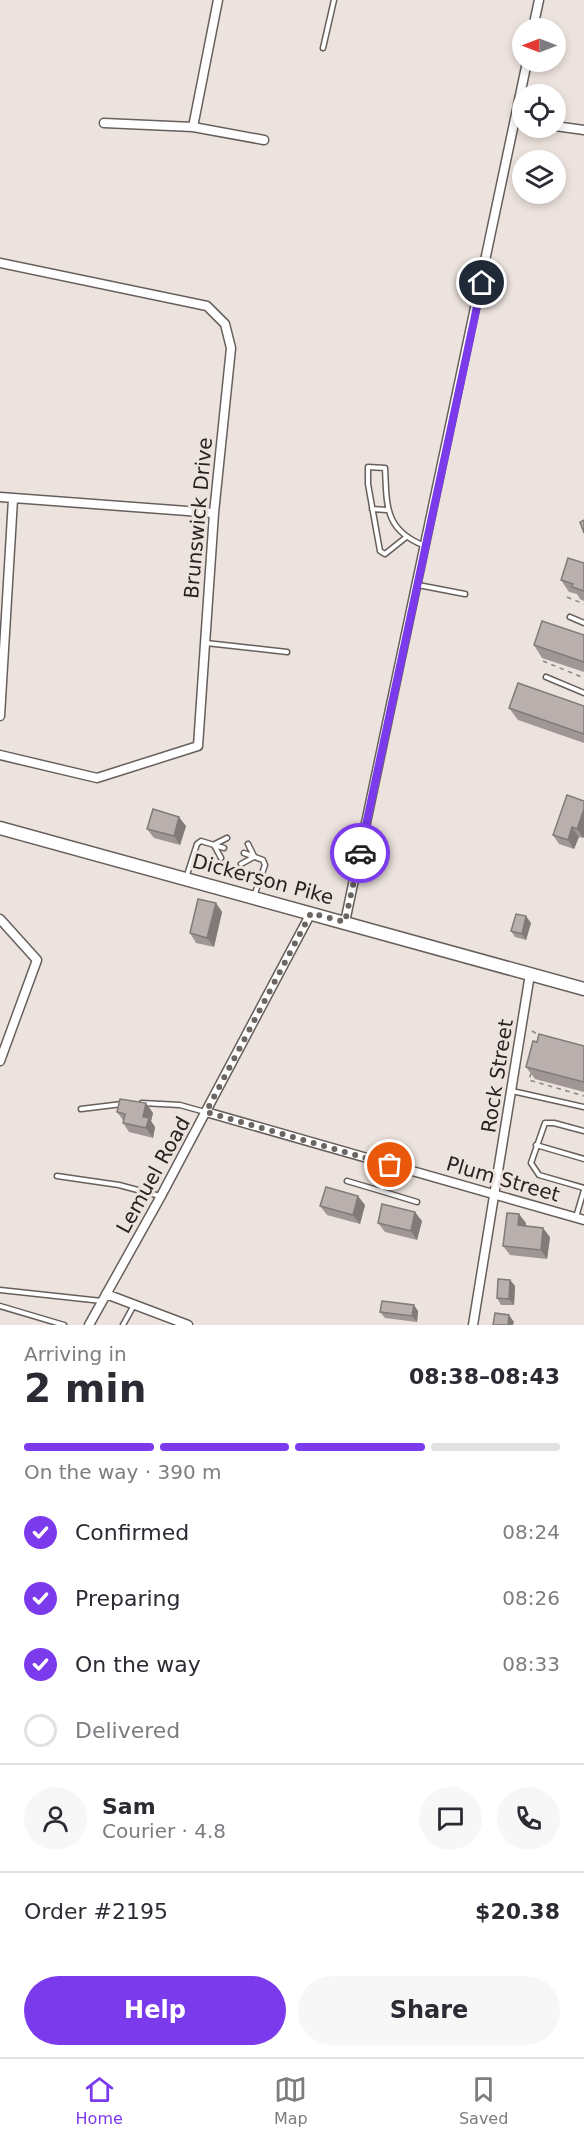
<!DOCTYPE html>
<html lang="en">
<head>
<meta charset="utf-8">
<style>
  body { margin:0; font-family:"DejaVu Sans",sans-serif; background:#f7f7f7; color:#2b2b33; height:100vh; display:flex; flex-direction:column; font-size:22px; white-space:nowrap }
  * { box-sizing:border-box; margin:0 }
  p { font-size:20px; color:#7c7c81 }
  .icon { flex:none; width:33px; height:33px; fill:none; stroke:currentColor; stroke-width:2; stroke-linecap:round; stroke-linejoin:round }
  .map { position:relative; height:1325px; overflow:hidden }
  .details { display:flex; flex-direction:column; background:#fff; flex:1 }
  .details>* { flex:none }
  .needle { width:39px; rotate:270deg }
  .buttons { position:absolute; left:512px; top:18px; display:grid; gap:12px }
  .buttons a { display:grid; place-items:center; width:54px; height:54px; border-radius:50%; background:#fff; box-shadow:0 3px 9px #0003; font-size:30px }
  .pin { position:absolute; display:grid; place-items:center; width:51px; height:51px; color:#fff; margin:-26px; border:3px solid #fff; border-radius:50%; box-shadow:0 2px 6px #0007 }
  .courier { position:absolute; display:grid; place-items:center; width:60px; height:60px; margin:-30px; border:4px solid #7c3aed; border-radius:50%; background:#fff; color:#222; box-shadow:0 2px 8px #0007 }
  .summary em { font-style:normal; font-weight:800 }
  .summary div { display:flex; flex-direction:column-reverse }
  .summary { display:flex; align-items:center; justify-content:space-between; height:102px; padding:0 24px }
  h1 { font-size:39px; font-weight:800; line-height:45px }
  .bar { display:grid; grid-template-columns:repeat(4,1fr); gap:9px 6px; align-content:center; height:72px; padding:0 24px }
  .bar i { height:8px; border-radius:4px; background:#e1e1e2 }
  .bar .on { background:#7c3aed }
  .bar p { grid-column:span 4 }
  .line { display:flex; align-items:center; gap:15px; padding:0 24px; border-top:2px solid #e1e1e2 }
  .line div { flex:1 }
  .round { display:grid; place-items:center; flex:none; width:63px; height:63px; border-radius:32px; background:#f7f7f7 }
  ol { padding:0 24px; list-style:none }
  li { display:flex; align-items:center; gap:18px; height:66px }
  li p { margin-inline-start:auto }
  li .icon { padding:6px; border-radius:50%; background:#7c3aed; color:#fff; stroke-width:4 }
  li:last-child { color:#7c7c81 }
  li i { width:33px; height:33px; border:3px solid #e1e1e2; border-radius:50% }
  .button { display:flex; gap:12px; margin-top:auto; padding:12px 24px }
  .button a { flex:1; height:69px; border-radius:36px; background:#7c3aed; color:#fff; font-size:24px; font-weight:800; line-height:69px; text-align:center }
  .button a+a { background:#f7f7f7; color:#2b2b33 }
  .dock { display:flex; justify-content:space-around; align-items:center; height:84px; border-top:2px solid #e1e1e2; background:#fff; font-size:16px; color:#7c7c81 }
  .dock a { display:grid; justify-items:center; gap:3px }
  .dock .on { color:#7c3aed }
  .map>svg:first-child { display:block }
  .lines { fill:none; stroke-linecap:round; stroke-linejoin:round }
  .lane-casing { stroke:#675f5b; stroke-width:7 }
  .street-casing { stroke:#675f5b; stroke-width:11 }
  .primary-casing { stroke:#675f5b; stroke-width:15 }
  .path { stroke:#8d8683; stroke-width:1.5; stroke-dasharray:4.5 4.5; stroke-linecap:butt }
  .lane { stroke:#fff; stroke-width:4 }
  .street { stroke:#fff; stroke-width:8 }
  .primary { stroke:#fff; stroke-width:12 }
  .wall { fill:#9f9695 }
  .shaded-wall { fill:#827a79 }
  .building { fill:#b9afad; stroke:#827a79; stroke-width:1.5 }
  .done { stroke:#6c6663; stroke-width:6; stroke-dasharray:0 10.8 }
  .route { stroke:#7c3aed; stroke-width:8 }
  .labels { text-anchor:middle; stroke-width:6; stroke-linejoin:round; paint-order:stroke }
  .street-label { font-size:20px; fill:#262221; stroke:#ede3de }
</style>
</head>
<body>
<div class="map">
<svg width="584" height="1325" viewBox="0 0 584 1325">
  <rect width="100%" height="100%" fill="#ede3de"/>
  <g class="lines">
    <defs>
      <path id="lane" d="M323 48 334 0
        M372 509 387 510
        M405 538 385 554 380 551 368 484V467L385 468C387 506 384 530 425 546
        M418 585 465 594
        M570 617 584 623
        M206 643 287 652
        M546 677 584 693
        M215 844 227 838
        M248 844 254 856
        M214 845 221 858
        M244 853 263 860 265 865 254 896
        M241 864 254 857
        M186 878 197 844 201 841 224 848
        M512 1091 584 1107
        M142 1103 180 1105 205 1112
        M81 1109 122 1104
        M584 1131 554 1123H545L531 1163 539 1175 584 1188
        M536 1145 584 1159
        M390 1165 381 1191 417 1202
        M57 1176 119 1185 160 1196
        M347 1181 381 1191
        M576 1217 584 1190
        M0 1290 102 1301
        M0 1306 64 1325
        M123 1325 134 1305"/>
      <path id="street" d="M533 28 539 0
        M104 123 193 127 264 140
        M555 126 584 130
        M193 127 218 0
        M0 263 207 306 225 324 231 348 214 513 198 746 97 778 0 755
        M0 497 214 513
        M0 716 13 499
        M0 919 37 960 0 1061
        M345 922 527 62
        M206 1112 584 1220
        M106 1294 188 1325
        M89 1325 161 1196 311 913
        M473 1325 530 974"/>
      <path id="primary" d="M0 828 584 989"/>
    </defs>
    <use href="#lane" class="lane-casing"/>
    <use href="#street" class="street-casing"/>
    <use href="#primary" class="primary-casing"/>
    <path class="path" d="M567 597 584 604
      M543 661 584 678
      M532 1031 539 1035
      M531 1073 529 1080 584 1096"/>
    <use href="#lane" class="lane"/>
    <use href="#street" class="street"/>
    <use href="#primary" class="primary"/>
  </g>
  <path class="wall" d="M584 563V601L580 599 577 594 569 592 561 580Z
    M584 635V672L542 658 534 645Z
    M584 706V743L518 720 509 708Z
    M567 795 583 838 579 837 574 849 559 844 553 835Z
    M186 826 180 845 154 838 147 829Z
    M216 903 222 912 214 947 196 943 190 933Z
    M531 923 526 940 515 937 511 931Z
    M537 1042 584 1046V1092L535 1079 526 1067Z
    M117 1112 153 1113 151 1121 155 1127 153 1138 129 1132 123 1123V1120Z
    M365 1205 360 1224 327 1215 320 1206Z
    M422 1221 417 1240 385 1232 378 1223Z
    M526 1223V1226L550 1237 547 1259 510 1255 503 1246Z
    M510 1280 515 1286 514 1305H501L497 1298Z
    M418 1311 417 1322 385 1318 380 1312Z"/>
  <path class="shaded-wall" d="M584 809V837L583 838 577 829Z
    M179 817 186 826 180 845 174 836Z
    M572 827 579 837 574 849 568 840Z
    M216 903 222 912 214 947 207 938Z
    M526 916 531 923 526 940 522 934Z
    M146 1103 153 1113 151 1121 155 1127 153 1138 146 1128 143 1117Z
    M358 1196 365 1205 360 1224 353 1215Z
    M415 1212 422 1221 417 1240 411 1231Z
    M519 1214 526 1223 525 1234 518 1225Z
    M543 1228 550 1237 547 1259 541 1250Z
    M510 1280 515 1286 514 1305 509 1299Z
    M414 1305 418 1311 417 1322 412 1316Z
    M509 1315 514 1322 513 1325H508Z"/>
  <path class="building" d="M584 520V533L580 522Z
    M568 558 584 563V591L572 587 573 584 561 580Z
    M542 621 584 635V662L534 645Z
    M518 683 584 706V734L509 708Z
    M567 795 584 801V809L577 829 572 827 568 840 553 835Z
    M153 809 179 817 174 836 147 829Z
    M198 899 216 903 207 938 190 933Z
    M516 914 526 916 522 934 511 931Z
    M539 1034 584 1046V1082L526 1067 533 1041 537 1042Z
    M120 1099 146 1103 143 1117 149 1118 146 1128 123 1123 125 1114 117 1112Z
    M326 1187 358 1196 353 1215 320 1206Z
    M382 1204 415 1212 411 1231 378 1223Z
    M507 1213 519 1214 518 1225 543 1228 541 1250 503 1246Z
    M498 1279 510 1280 509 1299 497 1298Z
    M382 1301 414 1305 412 1316 380 1312Z
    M495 1313 509 1315 508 1325H493Z"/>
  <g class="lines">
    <path class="done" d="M360 853 345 922 311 913 206 1112 390 1165"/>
    <path class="route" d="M360 853 482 283"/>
  </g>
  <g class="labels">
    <g class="street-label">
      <text transform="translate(198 518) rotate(-85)" y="7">Brunswick Drive</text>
      <text transform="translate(263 879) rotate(15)" y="7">Dickerson Pike</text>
      <text transform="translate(497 1076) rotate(-81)" y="7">Rock Street</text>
      <text transform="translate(153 1175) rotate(-61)" y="7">Lemuel Road</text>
      <text transform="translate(503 1179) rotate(16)" y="7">Plum Street</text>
    </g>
  </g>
</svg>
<div class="buttons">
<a><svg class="needle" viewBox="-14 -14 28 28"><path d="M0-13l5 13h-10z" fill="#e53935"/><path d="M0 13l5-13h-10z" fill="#7c7c81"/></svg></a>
<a><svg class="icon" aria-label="locate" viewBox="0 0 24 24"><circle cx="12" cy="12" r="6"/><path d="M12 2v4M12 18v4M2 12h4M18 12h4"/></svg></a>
<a><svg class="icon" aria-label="layers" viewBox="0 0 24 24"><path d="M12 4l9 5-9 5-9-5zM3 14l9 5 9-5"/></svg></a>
</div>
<div class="pin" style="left:390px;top:1165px;background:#ea580c"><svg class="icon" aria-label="bag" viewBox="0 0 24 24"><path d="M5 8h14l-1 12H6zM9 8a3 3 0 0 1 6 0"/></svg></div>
<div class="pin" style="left:482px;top:283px;background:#1f2937"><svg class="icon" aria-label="home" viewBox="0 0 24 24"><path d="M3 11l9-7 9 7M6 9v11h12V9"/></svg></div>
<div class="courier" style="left:360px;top:853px"><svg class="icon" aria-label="car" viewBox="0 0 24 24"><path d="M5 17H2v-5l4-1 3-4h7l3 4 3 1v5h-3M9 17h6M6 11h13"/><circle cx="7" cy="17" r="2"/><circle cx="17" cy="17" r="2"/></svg></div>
</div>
<section class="details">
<div class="summary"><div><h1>2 min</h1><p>Arriving in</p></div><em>08:38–08:43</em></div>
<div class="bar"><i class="on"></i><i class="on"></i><i class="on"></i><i></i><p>On the way · 390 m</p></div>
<ol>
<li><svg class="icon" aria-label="check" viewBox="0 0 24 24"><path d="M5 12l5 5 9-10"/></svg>Confirmed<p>08:24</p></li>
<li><svg class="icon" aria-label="check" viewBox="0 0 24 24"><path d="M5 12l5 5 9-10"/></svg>Preparing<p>08:26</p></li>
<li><svg class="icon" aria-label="check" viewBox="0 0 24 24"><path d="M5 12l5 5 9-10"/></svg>On the way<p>08:33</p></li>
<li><i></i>Delivered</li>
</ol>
<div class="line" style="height:108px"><a class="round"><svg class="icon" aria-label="person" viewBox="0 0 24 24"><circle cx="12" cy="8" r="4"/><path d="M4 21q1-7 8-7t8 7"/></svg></a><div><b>Sam</b><p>Courier · 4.8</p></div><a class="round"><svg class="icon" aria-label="chat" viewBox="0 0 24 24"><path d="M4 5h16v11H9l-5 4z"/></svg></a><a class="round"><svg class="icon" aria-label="phone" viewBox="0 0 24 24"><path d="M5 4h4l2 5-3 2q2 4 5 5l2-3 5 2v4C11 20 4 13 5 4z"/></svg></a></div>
<div class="line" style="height:78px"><div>Order #2195</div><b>$20.38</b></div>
<div class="button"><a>Help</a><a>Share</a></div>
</section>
<nav class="dock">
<a class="on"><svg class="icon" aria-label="home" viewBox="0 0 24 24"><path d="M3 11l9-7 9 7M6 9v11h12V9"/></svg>Home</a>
<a><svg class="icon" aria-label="map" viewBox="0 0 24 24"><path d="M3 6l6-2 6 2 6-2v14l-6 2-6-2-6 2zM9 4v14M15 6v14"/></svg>Map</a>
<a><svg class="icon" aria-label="saved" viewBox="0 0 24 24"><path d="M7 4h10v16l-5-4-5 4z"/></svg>Saved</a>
</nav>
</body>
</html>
